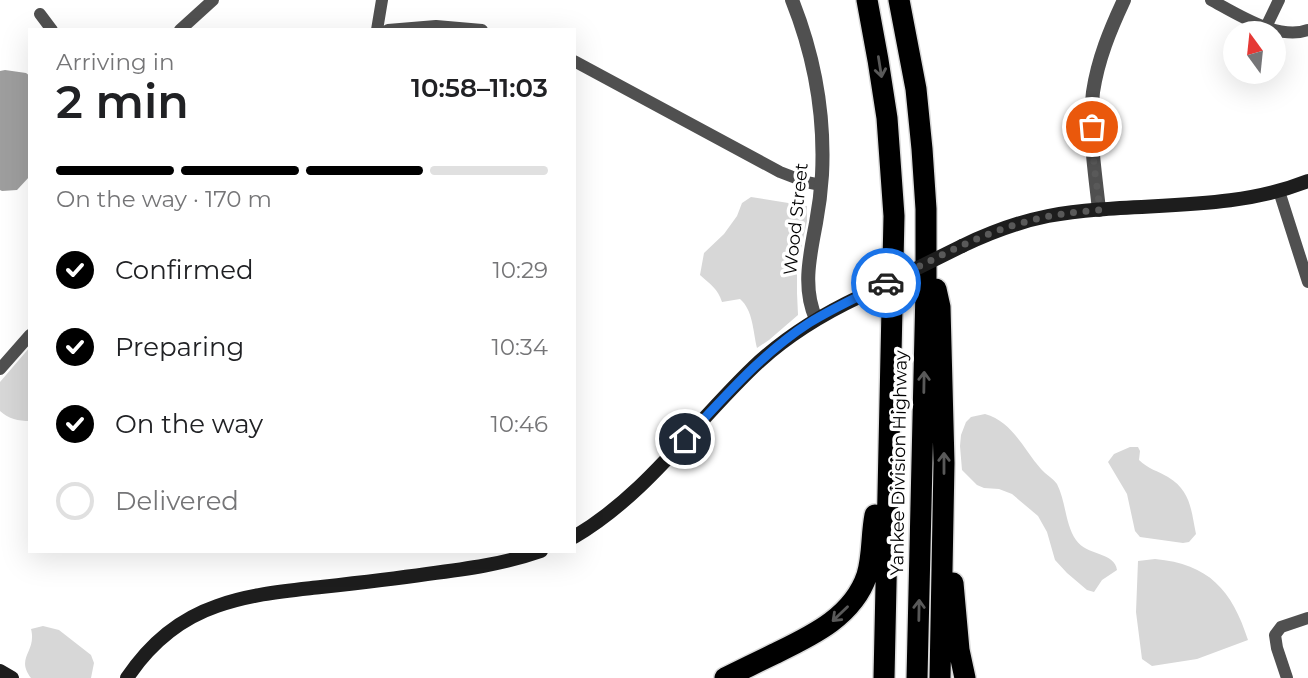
<!DOCTYPE html>
<html lang="en">
<head>
<meta charset="utf-8">
<style>
  body { margin:0; font-family:Montserrat,sans-serif; background:#f2f2f2; color:#202124; height:100vh; display:flex; flex-direction:column; font-size:26px; white-space:nowrap }
  * { box-sizing:border-box; margin:0 }
  p { font-size:23px; color:#757577 }
  .icon { flex:none; width:38px; height:38px; fill:none; stroke:currentColor; stroke-width:2; stroke-linecap:round; stroke-linejoin:round }
  .map { position:relative; flex:1; overflow:hidden }
  .details { position:absolute; left:28px; top:28px; width:548px; height:525px; display:flex; flex-direction:column; background:#fff; border-radius:0px; box-shadow:0 7px 28px #0002 }
  .details>* { flex:none }
  .needle { width:46px; rotate:345deg }
  .buttons { position:absolute; left:1223px; top:21px; display:grid; gap:14px }
  .buttons a { display:grid; place-items:center; width:63px; height:63px; border-radius:50%; background:#fff; box-shadow:0 7px 28px #0002; font-size:35px }
  .pin { position:absolute; display:grid; place-items:center; width:60px; height:60px; color:#fff; margin:-30px; border:4px solid #fff; border-radius:50%; box-shadow:0 2px 7px #0007 }
  .courier { position:absolute; display:grid; place-items:center; width:70px; height:70px; margin:-35px; border:5px solid #1a73e8; border-radius:50%; background:#fff; color:#222; box-shadow:0 2px 9px #0007 }
  .head em { font-style:normal; font-weight:600 }
  .head div { display:flex; flex-direction:column-reverse }
  .head { display:flex; align-items:center; justify-content:space-between; height:119px; padding:0 28px }
  h1 { font-size:46px; font-weight:600; line-height:52px }
  .bar { display:grid; grid-template-columns:repeat(4,1fr); gap:10px 7px; align-content:center; height:84px; padding:0 28px }
  .bar i { height:9px; border-radius:5px; background:#e0e0e0 }
  .bar .on { background:#000 }
  .bar p { grid-column:span 4 }
  ol { padding:0 28px; list-style:none }
  li { display:flex; align-items:center; gap:21px; height:77px }
  li p { margin-inline-start:auto }
  li .icon { padding:7px; border-radius:50%; background:#000; color:#fff; stroke-width:4 }
  li:last-child { color:#757577 }
  li i { width:38px; height:38px; border:4px solid #e0e0e0; border-radius:50% }
  .map>svg:first-child { display:block }
  .green { fill:#d7d7d7 }
  .water { fill:#9e9e9e }
  .lines { fill:none; stroke-linecap:round; stroke-linejoin:round }
  .motorway-casing { stroke:#dbdbdb; stroke-width:24 }
  .minor { stroke:#505050; stroke-width:12 }
  .tertiary { stroke:#505050; stroke-width:14 }
  .secondary { stroke:#1d1d1d; stroke-width:14 }
  .motorway { stroke:#000; stroke-width:21 }
  .secondary-bridge { stroke:#1d1d1d; stroke-width:14 }
  .oneway { stroke:#595959 }
  .done { stroke:#595959; stroke-width:7; stroke-dasharray:0 12.6 }
  .route { stroke:#1a73e8; stroke-width:9 }
  .labels { text-anchor:middle; stroke-width:7; stroke-linejoin:round; paint-order:stroke }
  .street-label { font-size:18px; fill:#000; stroke:#fff }
</style>
</head>
<body>
<div class="map">
<svg width="1308" height="678" viewBox="0 0 1308 678">
  <rect width="100%" height="100%" fill="#fff"/>
  <path class="green" d="M751 197 807 206V221L797 267V293L798 315 769 340 757 348C753 331 753 310 740 299L722 302C718 289 710 284 700 275L704 253 724 234 737 216 742 203Z
    M30 347V421C18 421 9 419 0 411V382Z
    M985 414C1013 422 1023 449 1041 469 1046 475 1053 478 1057 484 1066 502 1065 524 1076 540 1087 556 1115 552 1117 570L1102 580 1094 592 1087 590 1067 573 1055 560 1047 532 1038 516 1012 494 999 489 984 488 977 485 962 470 960 446 961 435 966 422 971 417Z
    M1130 447H1138L1140 451 1139 460C1148 469 1158 471 1168 477 1191 491 1191 510 1196 534L1189 542 1183 543 1140 537 1135 531 1127 494 1108 462 1114 454Z
    M1155 559C1209 564 1232 590 1248 640L1197 659 1152 666 1142 659 1136 612 1138 561Z
    M43 626 59 630 91 655 94 663 91 678H31C15 657 37 652 31 629Z"/>
  <path class="water" d="M5 70 26 73 30 76V176L17 190 2 191 0 190V71Z"/>
  <g class="lines">
    <defs>
      <path id="motorway" d="M867 0 878 60 887 118 894 216 884 678
        M899 0 916 89 922 149 926 209V289L917 678
        M936 289 940 307 944 463 940 678
        M953 583 959 650 965 678
        M725 678C741 670 758 662 774 654 811 636 853 617 867 575 873 555 871 535 875 515"/>
    </defs>
    <use href="#motorway" class="motorway-casing"/>
    <path class="minor" d="M1211 0C1237 14 1278 41 1308 30
      M40 14 52 30
      M1266 27 1279 0
      M180 30 213 0
      M377 30 382 0
      M388 30 436 26 482 30
      M574 61 780 172 806 182 821 185
      M1279 191 1308 282
      M0 369 30 335
      M1287 678 1277 648 1275 635 1281 627 1308 618"/>
    <path class="tertiary" d="M792 0C814 55 825 115 822 175 821 191 819 207 816 223 810 255 802 288 816 319
      M1099 210C1095 171 1088 131 1093 92 1098 59 1110 30 1124 0"/>
    <path class="secondary" d="M962 246C989 233 1018 222 1048 216 1134 200 1225 214 1308 181
      M574 537C649 493 697 419 760 361 790 334 823 314 859 297
      M0 671 12 678
      M127 678C149 645 179 619 217 606 250 594 286 591 321 587 357 583 392 579 427 574 466 569 504 564 541 551"/>
    <use href="#motorway" class="motorway"/>
    <path class="secondary-bridge" d="M859 297 962 246"/>
  </g>
  <defs><path id="oneway-shaft" d="M-6 0H5M1.5-3L5.5 0L1.5 3" fill="none" stroke-width="1.6" stroke-linecap="round" stroke-linejoin="round" transform="scale(1.75)"/></defs>
  <g class="oneway">
    <use href="#oneway-shaft" transform="translate(880 67) rotate(81)"/>
    <use href="#oneway-shaft" transform="translate(924 382) rotate(-89)"/>
    <use href="#oneway-shaft" transform="translate(944 463) rotate(-90)"/>
    <use href="#oneway-shaft" transform="translate(919 610) rotate(-89)"/>
    <use href="#oneway-shaft" transform="translate(840 614) rotate(136)"/>
  </g>
  <g class="lines">
    <path class="done" d="M886 283C931 261 976 235 1025 222 1049 215 1074 212 1100 210L1094 165 1092 127"/>
    <path class="route" d="M685 439C724 398 761 354 809 323 833 308 860 296 886 283"/>
  </g>
  <g class="labels">
    <g class="street-label">
      <text transform="translate(796 219) rotate(-84)" y="6">Wood Street</text>
      <text transform="translate(899 463) rotate(-89)" y="6">Yankee Division Highway</text>
    </g>
  </g>
</svg>
<div class="buttons">
<a><svg class="needle" viewBox="-14 -14 28 28"><path d="M0-13l5 13h-10z" fill="#e53935"/><path d="M0 13l5-13h-10z" fill="#757577"/></svg></a>
</div>
<div class="pin" style="left:1092px;top:127px;background:#ea580c"><svg class="icon" aria-label="bag" viewBox="0 0 24 24"><path d="M5 8h14l-1 12H6zM9 8a3 3 0 0 1 6 0"/></svg></div>
<div class="pin" style="left:685px;top:439px;background:#1f2937"><svg class="icon" aria-label="home" viewBox="0 0 24 24"><path d="M3 11l9-7 9 7M6 9v11h12V9"/></svg></div>
<div class="courier" style="left:886px;top:283px"><svg class="icon" aria-label="car" viewBox="0 0 24 24"><path d="M5 17H2v-5l4-1 3-4h7l3 4 3 1v5h-3M9 17h6M6 11h13"/><circle cx="7" cy="17" r="2"/><circle cx="17" cy="17" r="2"/></svg></div>
<section class="details">
<div class="head"><div><h1>2 min</h1><p>Arriving in</p></div><em>10:58–11:03</em></div>
<div class="bar"><i class="on"></i><i class="on"></i><i class="on"></i><i></i><p>On the way · 170 m</p></div>
<ol>
<li><svg class="icon" aria-label="check" viewBox="0 0 24 24"><path d="M5 12l5 5 9-10"/></svg>Confirmed<p>10:29</p></li>
<li><svg class="icon" aria-label="check" viewBox="0 0 24 24"><path d="M5 12l5 5 9-10"/></svg>Preparing<p>10:34</p></li>
<li><svg class="icon" aria-label="check" viewBox="0 0 24 24"><path d="M5 12l5 5 9-10"/></svg>On the way<p>10:46</p></li>
<li><i></i>Delivered</li>
</ol>
</section>
</div>
</body>
</html>
